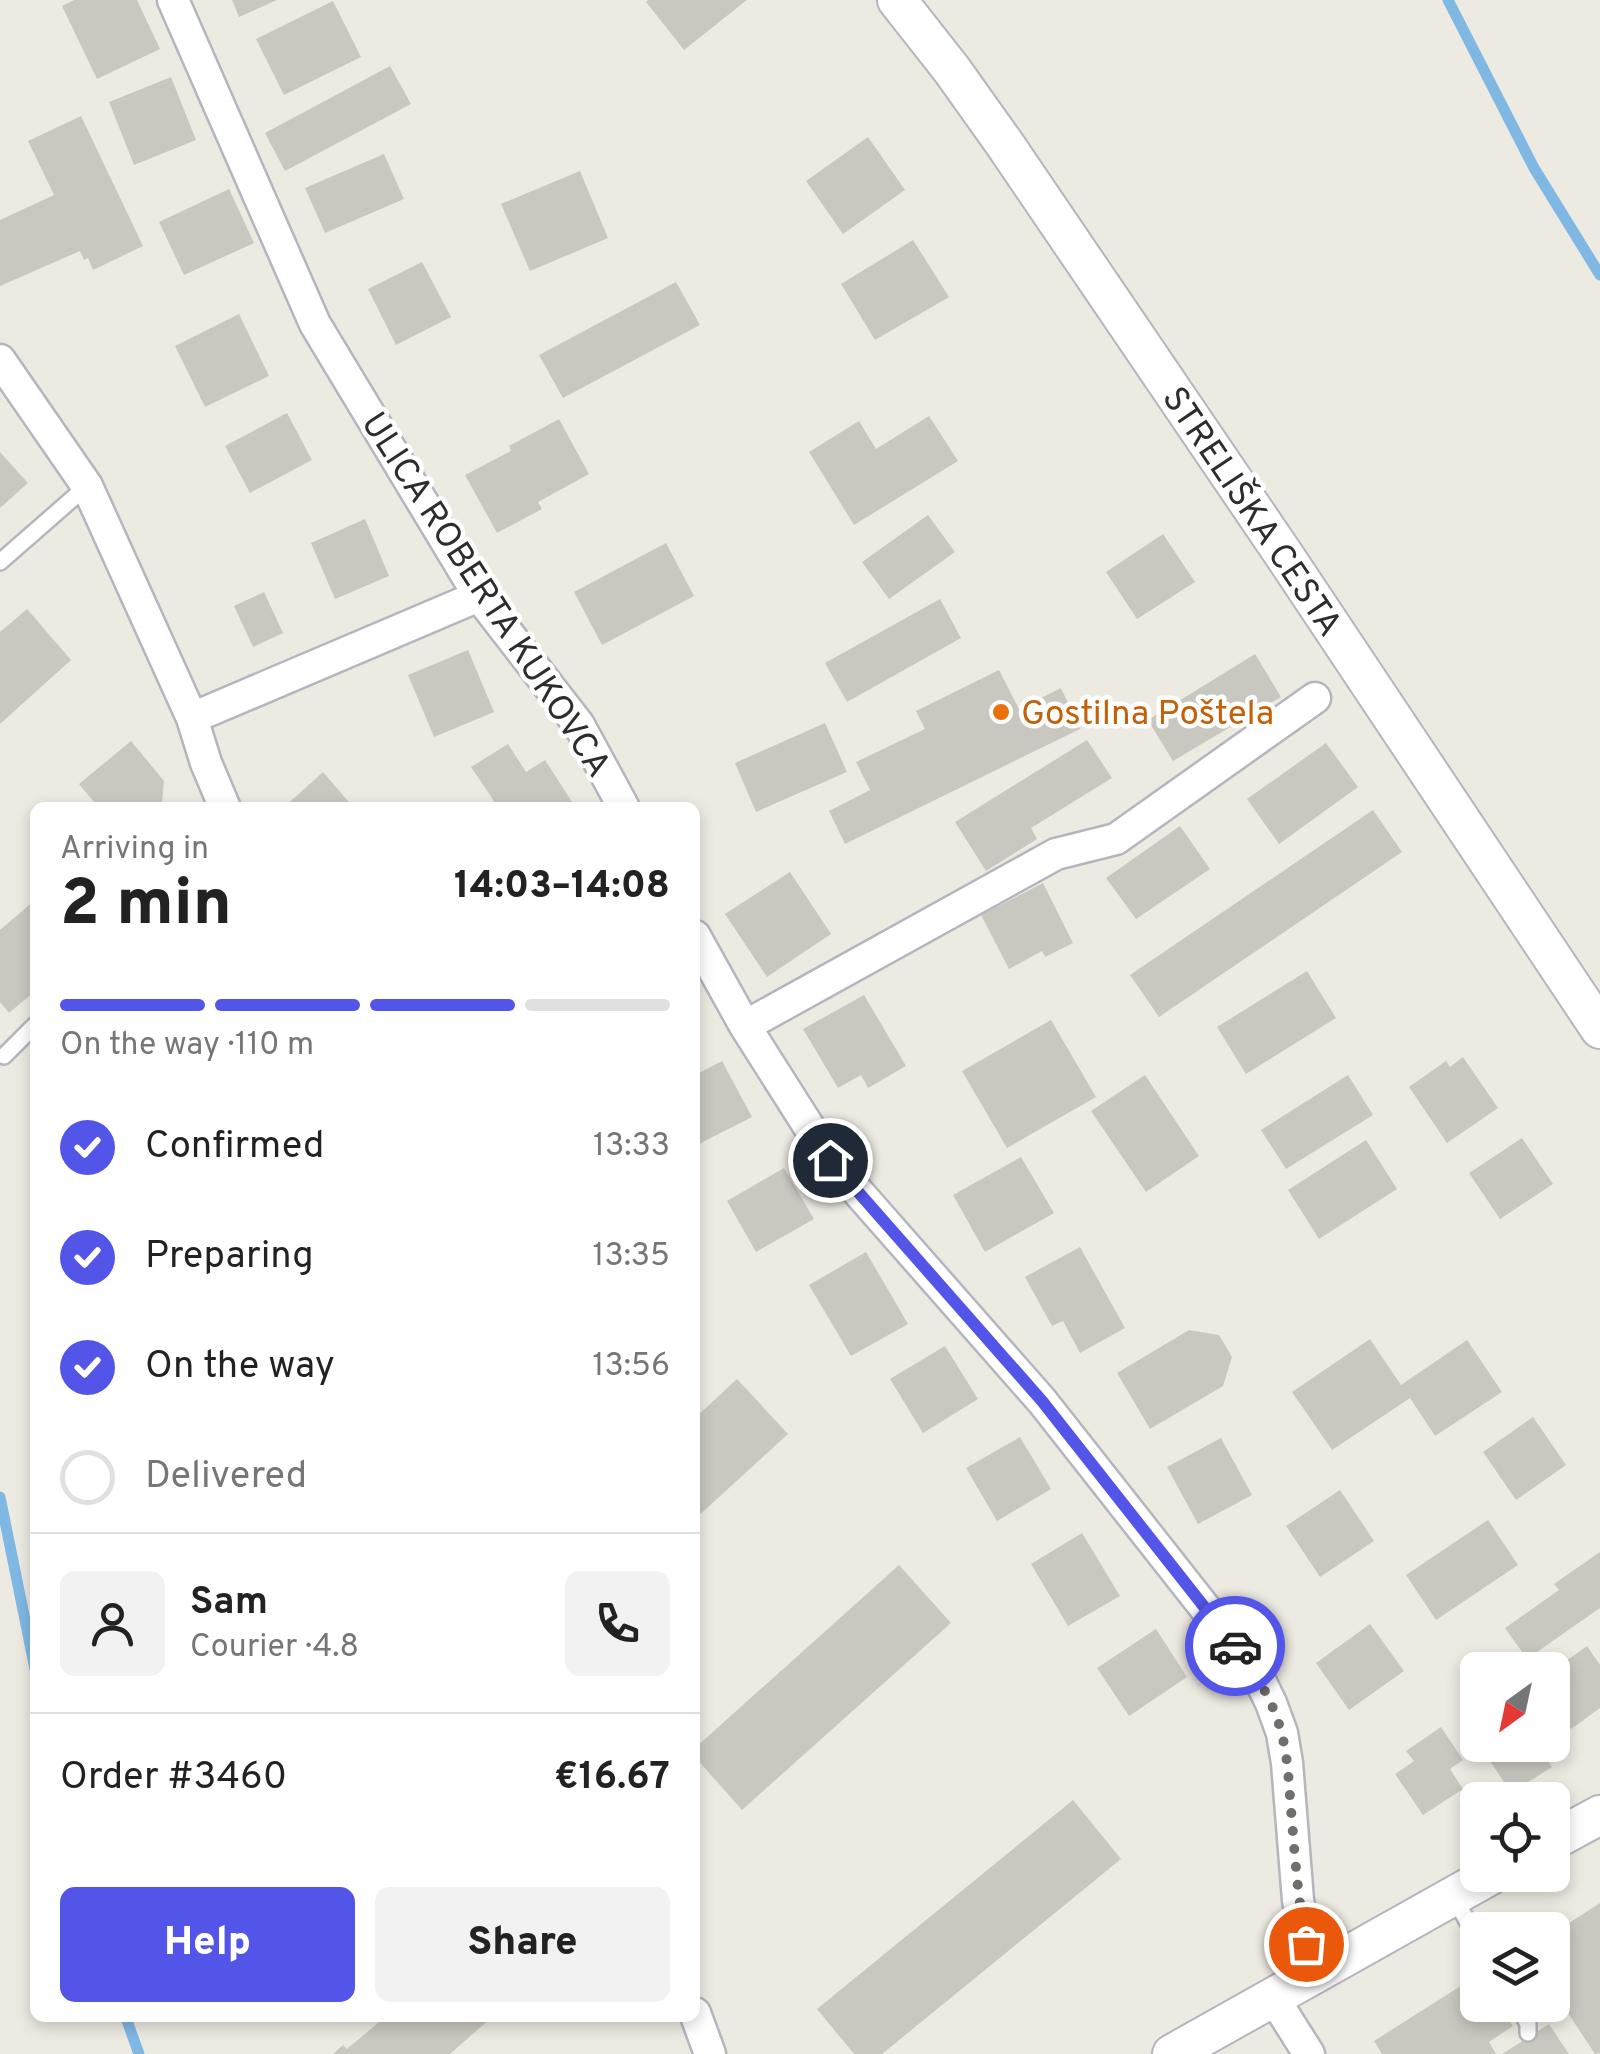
<!DOCTYPE html>
<html lang="en">
<head>
<meta charset="utf-8">
<style>
  body { margin:0; font-family:Overpass,sans-serif; background:#f2f2f2; color:#222; height:100vh; display:flex; flex-direction:column; font-size:38px; white-space:nowrap }
  * { box-sizing:border-box; margin:0 }
  p { font-size:32px; color:#767676 }
  .icon { flex:none; width:55px; height:55px; fill:none; stroke:currentColor; stroke-width:2; stroke-linecap:round; stroke-linejoin:round }
  .map { position:relative; flex:1; overflow:hidden }
  .panel { position:absolute; left:30px; top:802px; width:670px; height:1220px; display:flex; flex-direction:column; background:#fff; border-radius:15px; box-shadow:0 5px 15px #0003 }
  .panel>* { flex:none }
  .needle { width:65px; rotate:213deg }
  .buttons { position:absolute; left:1460px; top:1652px; display:grid; gap:20px }
  .buttons a { display:grid; place-items:center; width:110px; height:110px; border-radius:15px; background:#fff; box-shadow:0 5px 15px #0003; font-size:50px }
  .pin { position:absolute; display:grid; place-items:center; width:85px; height:85px; color:#fff; margin:-42px; border:5px solid #fff; border-radius:50%; box-shadow:0 2px 10px #0007 }
  .courier { position:absolute; display:grid; place-items:center; width:100px; height:100px; margin:-50px; border:8px solid #5355e9; border-radius:50%; background:#fff; color:#222; box-shadow:0 2px 12px #0007 }
  .summary em { font-style:normal; font-weight:800 }
  .summary div { display:flex; flex-direction:column-reverse }
  .summary { display:flex; align-items:center; justify-content:space-between; height:170px; padding:0 30px }
  h1 { font-size:65px; font-weight:800; line-height:75px }
  .bar { display:grid; grid-template-columns:repeat(4,1fr); gap:15px 10px; align-content:center; height:120px; padding:0 30px }
  .bar i { height:12px; border-radius:8px; background:#e0e0e0 }
  .bar .selected { background:#5355e9 }
  .bar p { grid-column:span 4 }
  .line { display:flex; align-items:center; gap:25px; padding:0 30px; border-top:2px solid #e0e0e0 }
  .line div { flex:1 }
  .round { display:grid; place-items:center; flex:none; width:105px; height:105px; border-radius:15px; background:#f2f2f2 }
  ol { padding:0 30px; list-style:none }
  li { display:flex; align-items:center; gap:30px; height:110px }
  li p { margin-inline-start:auto }
  li .icon { padding:10px; border-radius:50%; background:#5355e9; color:#fff; stroke-width:4 }
  li:last-child { color:#767676 }
  li i { width:55px; height:55px; border:5px solid #e0e0e0; border-radius:50% }
  .action { display:flex; gap:20px; margin-top:auto; padding:20px 30px }
  .action a { flex:1; height:115px; border-radius:15px; background:#5355e9; color:#fff; font-size:40px; font-weight:800; line-height:115px; text-align:center }
  .action a+a { background:#f2f2f2; color:#222 }
  .map>svg:first-child { display:block }
  .lines { fill:none; stroke-linecap:round; stroke-linejoin:round }
  .stream { stroke:#80b8e4; stroke-width:11 }
  .building { fill:#c9c8c0 }
  .service-casing { stroke:#b5b5bf; stroke-width:20 }
  .minor-casing { stroke:#b5b5bf; stroke-width:35 }
  .tertiary-casing { stroke:#b5b5bf; stroke-width:42 }
  .service { stroke:#fff; stroke-width:15 }
  .minor { stroke:#fff; stroke-width:30 }
  .tertiary { stroke:#fff; stroke-width:38 }
  .done { stroke:#706f6c; stroke-width:10; stroke-dasharray:0 18 }
  .route { stroke:#5355e9; stroke-width:12 }
  .food-dot { fill:#e8710a; stroke:#fff; stroke-width:4 }
  .labels { text-anchor:middle; stroke-width:9; stroke-linejoin:round; paint-order:stroke }
  .street-label { font-size:35px; fill:#2d2d2d; stroke:#fff }
  .food-label { font-size:35px; fill:#c56008; stroke:#fff; text-anchor:start }
</style>
</head>
<body>
<div class="map">
<svg width="1600" height="2054" viewBox="0 0 1600 2054">
  <rect width="100%" height="100%" fill="#edeae2"/>
  <g class="lines">
    <path class="stream" d="M1448 0 1534 168 1600 275
      M0 1497 35 1669
      M126 2018 139 2054"/>
  </g>
  <path class="building" d="M74 0H137L160 49 97 79 62 6Z
    M232 0H277L239 17Z
    M648 0H747L684 50 646 2Z
    M333 1 361 57 284 95 256 39Z
    M390 66 411 104 285 171 265 133Z
    M171 77 196 140 134 165 109 102Z
    M81 116 143 246 93 270 88 258 84 260 80 251 0 286V220L54 195 28 141Z
    M868 137 905 190 843 234 806 181Z
    M384 154 404 199 325 233 305 188Z
    M580 171 608 238 530 271 501 204Z
    M229 189 254 243 184 275 159 222Z
    M913 240 949 297 875 340 841 284Z
    M422 262 451 317 396 345 368 289Z
    M676 282 700 325 563 398 539 355Z
    M239 314 269 376 205 407 175 346Z
    M287 413 312 460 250 493 225 446Z
    M929 416 958 461 854 525 809 452 859 421 876 449Z
    M559 419 589 474 538 502 542 509 497 533 465 475 511 451 509 446Z
    M0 452 28 483 0 508Z
    M928 515 955 552 889 599 862 562Z
    M365 519 389 576 335 599 311 543Z
    M1163 534 1195 582 1137 619 1106 572Z
    M666 543 694 596 602 645 574 592Z
    M264 592 283 633 253 647 234 606Z
    M940 599 961 638 847 702 825 663Z
    M27 609 71 660 0 724V632Z
    M468 650 494 712 434 737 408 675Z
    M1255 654 1281 697 1173 761 1148 720Z
    M999 670 1019 709 1061 688 1080 729 845 844 829 811 870 790 856 762 925 729 916 711Z
    M825 723 847 772 756 812 735 763Z
    M1087 740 1112 778 1031 828 1037 839 986 871 955 822Z
    M131 741 164 781 162 804 165 808H99L79 784Z
    M1326 743 1358 787 1279 844 1247 799Z
    M508 744 526 772 545 760 576 808H483L494 801 471 767Z
    M323 772 354 808H283Z
    M1373 810 1402 852 1159 1017 1130 975Z
    M1180 826 1210 869 1136 919 1106 878Z
    M790 872 831 934 767 977 725 914Z
    M1043 883 1073 943 1045 957 1042 951 1009 969 981 915Z
    M35 900V991L9 1013 0 1002V930Z
    M1307 971 1336 1018 1246 1074 1217 1027Z
    M864 995 906 1066 868 1088 861 1075 838 1088 803 1029Z
    M1051 1020 1096 1097 1007 1148 962 1071Z
    M1463 1057 1498 1108 1447 1143 1409 1087 1446 1061 1450 1067Z
    M722 1061 752 1117 695 1146V1075Z
    M1145 1075 1199 1156 1146 1192 1091 1111Z
    M1348 1075 1373 1115 1286 1169 1261 1130Z
    M1522 1138 1553 1184 1500 1219 1469 1173Z
    M1366 1140 1397 1189 1319 1239 1288 1190Z
    M1021 1157 1054 1213 985 1252 953 1195Z
    M784 1168 814 1219 756 1252 727 1201Z
    M1080 1247 1125 1328 1080 1353 1063 1321 1052 1326 1025 1277Z
    M866 1252 908 1324 851 1356 809 1285Z
    M1189 1330 1219 1335 1232 1357 1223 1386 1150 1429 1117 1373Z
    M1370 1339 1401 1385 1467 1340 1502 1392 1435 1436 1410 1398 1332 1450 1292 1392Z
    M945 1346 978 1399 923 1433 890 1379Z
    M737 1379 788 1434 695 1519V1418Z
    M1533 1417 1566 1465 1516 1500 1483 1452Z
    M1020 1437 1051 1489 997 1521 966 1468Z
    M1221 1438 1252 1495 1198 1524 1167 1467Z
    M1340 1490 1374 1541 1320 1577 1286 1526Z
    M1488 1520 1518 1565 1436 1620 1406 1575Z
    M1082 1533 1120 1596 1068 1626 1031 1564Z
    M1600 1552V1608L1527 1659 1505 1628 1559 1590 1554 1584Z
    M899 1565 951 1623 742 1810 695 1757V1748Z
    M1370 1624 1404 1671 1349 1710 1316 1663Z
    M1156 1629 1187 1677 1129 1716 1097 1668Z
    M1587 1646 1600 1665V1708L1571 1729 1552 1703V1671Z
    M1441 1727 1463 1760 1450 1769 1463 1789 1423 1815 1395 1774 1414 1761 1406 1751Z
    M1515 1745H1538L1552 1767 1511 1793 1490 1761Z
    M1073 1800 1121 1859 882 2054H854L817 2009Z
    M1600 1903V2053L1595 2054 1552 1989V1934Z
    M1478 1975V2005H1499L1513 2026 1489 2042 1496 2054H1382L1374 2041Z
    M384 2018H491L450 2054H333L343 2045 347 2049Z
    M1549 2024 1569 2054H1502Z"/>
  <g class="lines">
    <defs>
      <path id="service" d="M0 562 87 486
        M4 1056 35 1025
        M1453 1896 1478 1940
        M1518 2005 1528 2024V2033"/>
      <path id="minor" d="M173 0 315 324 479 596 579 725 624 808
        M0 360 87 486 192 718 479 596
        M192 718 206 763 225 808
        M695 936 745 1026 830 1160 1042 1401 1257 1674 1271 1703 1282 1733 1287 1763 1298 1900 1311 1975
        M745 1026 1056 854 1116 839 1315 698
        M1273 1997 1309 2054
        M695 2013 710 2054"/>
      <path id="tertiary" d="M897 0 952 70 1004 143 1284 555 1600 1029
        M1552 1841 1600 1815
        M1172 2054 1491 1875"/>
    </defs>
    <use href="#service" class="service-casing"/>
    <use href="#minor" class="minor-casing"/>
    <use href="#tertiary" class="tertiary-casing"/>
    <use href="#service" class="service"/>
    <use href="#minor" class="minor"/>
    <use href="#tertiary" class="tertiary"/>
  </g>
  <g class="lines">
    <path class="done" d="M1235 1646C1256 1673 1274 1702 1282 1735 1289 1763 1289 1792 1292 1820 1295 1862 1299 1903 1306 1944"/>
    <path class="route" d="M830 1160 1042 1401 1235 1646"/>
  </g>
  <circle class="food-dot" cx="1001" cy="712" r="10"/>
  <g class="labels">
    <g class="street-label">
      <text transform="translate(1253 511) rotate(56)" y="12">STRELIŠKA CESTA</text>
      <text transform="translate(487 594) rotate(57)" y="12">ULICA ROBERTA KUKOVCA</text>
    </g>
    <g class="food-label">
      <text x="1021" y="724">Gostilna Poštela</text>
    </g>
  </g>
</svg>
<div class="buttons">
<a><svg class="needle" viewBox="-14 -14 28 28"><path d="M0-13l5 13h-10z" fill="#e53935"/><path d="M0 13l5-13h-10z" fill="#767676"/></svg></a>
<a><svg class="icon" aria-label="locate" viewBox="0 0 24 24"><circle cx="12" cy="12" r="6"/><path d="M12 2v4M12 18v4M2 12h4M18 12h4"/></svg></a>
<a><svg class="icon" aria-label="layers" viewBox="0 0 24 24"><path d="M12 4l9 5-9 5-9-5zM3 14l9 5 9-5"/></svg></a>
</div>
<div class="pin" style="left:1306px;top:1944px;background:#ea580c"><svg class="icon" aria-label="bag" viewBox="0 0 24 24"><path d="M5 8h14l-1 12H6zM9 8a3 3 0 0 1 6 0"/></svg></div>
<div class="pin" style="left:830px;top:1160px;background:#1f2937"><svg class="icon" aria-label="home" viewBox="0 0 24 24"><path d="M3 11l9-7 9 7M6 9v11h12V9"/></svg></div>
<div class="courier" style="left:1235px;top:1646px"><svg class="icon" aria-label="car" viewBox="0 0 24 24"><path d="M5 17H2v-5l4-1 3-4h7l3 4 3 1v5h-3M9 17h6M6 11h13"/><circle cx="7" cy="17" r="2"/><circle cx="17" cy="17" r="2"/></svg></div>
<section class="panel">
<div class="summary"><div><h1>2 min</h1><p>Arriving in</p></div><em>14:03–14:08</em></div>
<div class="bar"><i class="selected"></i><i class="selected"></i><i class="selected"></i><i></i><p>On the way · 110 m</p></div>
<ol>
<li><svg class="icon" aria-label="check" viewBox="0 0 24 24"><path d="M5 12l5 5 9-10"/></svg>Confirmed<p>13:33</p></li>
<li><svg class="icon" aria-label="check" viewBox="0 0 24 24"><path d="M5 12l5 5 9-10"/></svg>Preparing<p>13:35</p></li>
<li><svg class="icon" aria-label="check" viewBox="0 0 24 24"><path d="M5 12l5 5 9-10"/></svg>On the way<p>13:56</p></li>
<li><i></i>Delivered</li>
</ol>
<div class="line" style="height:180px"><a class="round"><svg class="icon" aria-label="person" viewBox="0 0 24 24"><circle cx="12" cy="8" r="4"/><path d="M4 21q1-7 8-7t8 7"/></svg></a><div><b>Sam</b><p>Courier · 4.8</p></div><a class="round"><svg class="icon" aria-label="phone" viewBox="0 0 24 24"><path d="M5 4h4l2 5-3 2q2 4 5 5l2-3 5 2v4C11 20 4 13 5 4z"/></svg></a></div>
<div class="line" style="height:130px"><div>Order #3460</div><b>€16.67</b></div>
<div class="action"><a>Help</a><a>Share</a></div>
</section>
</div>
</body>
</html>
